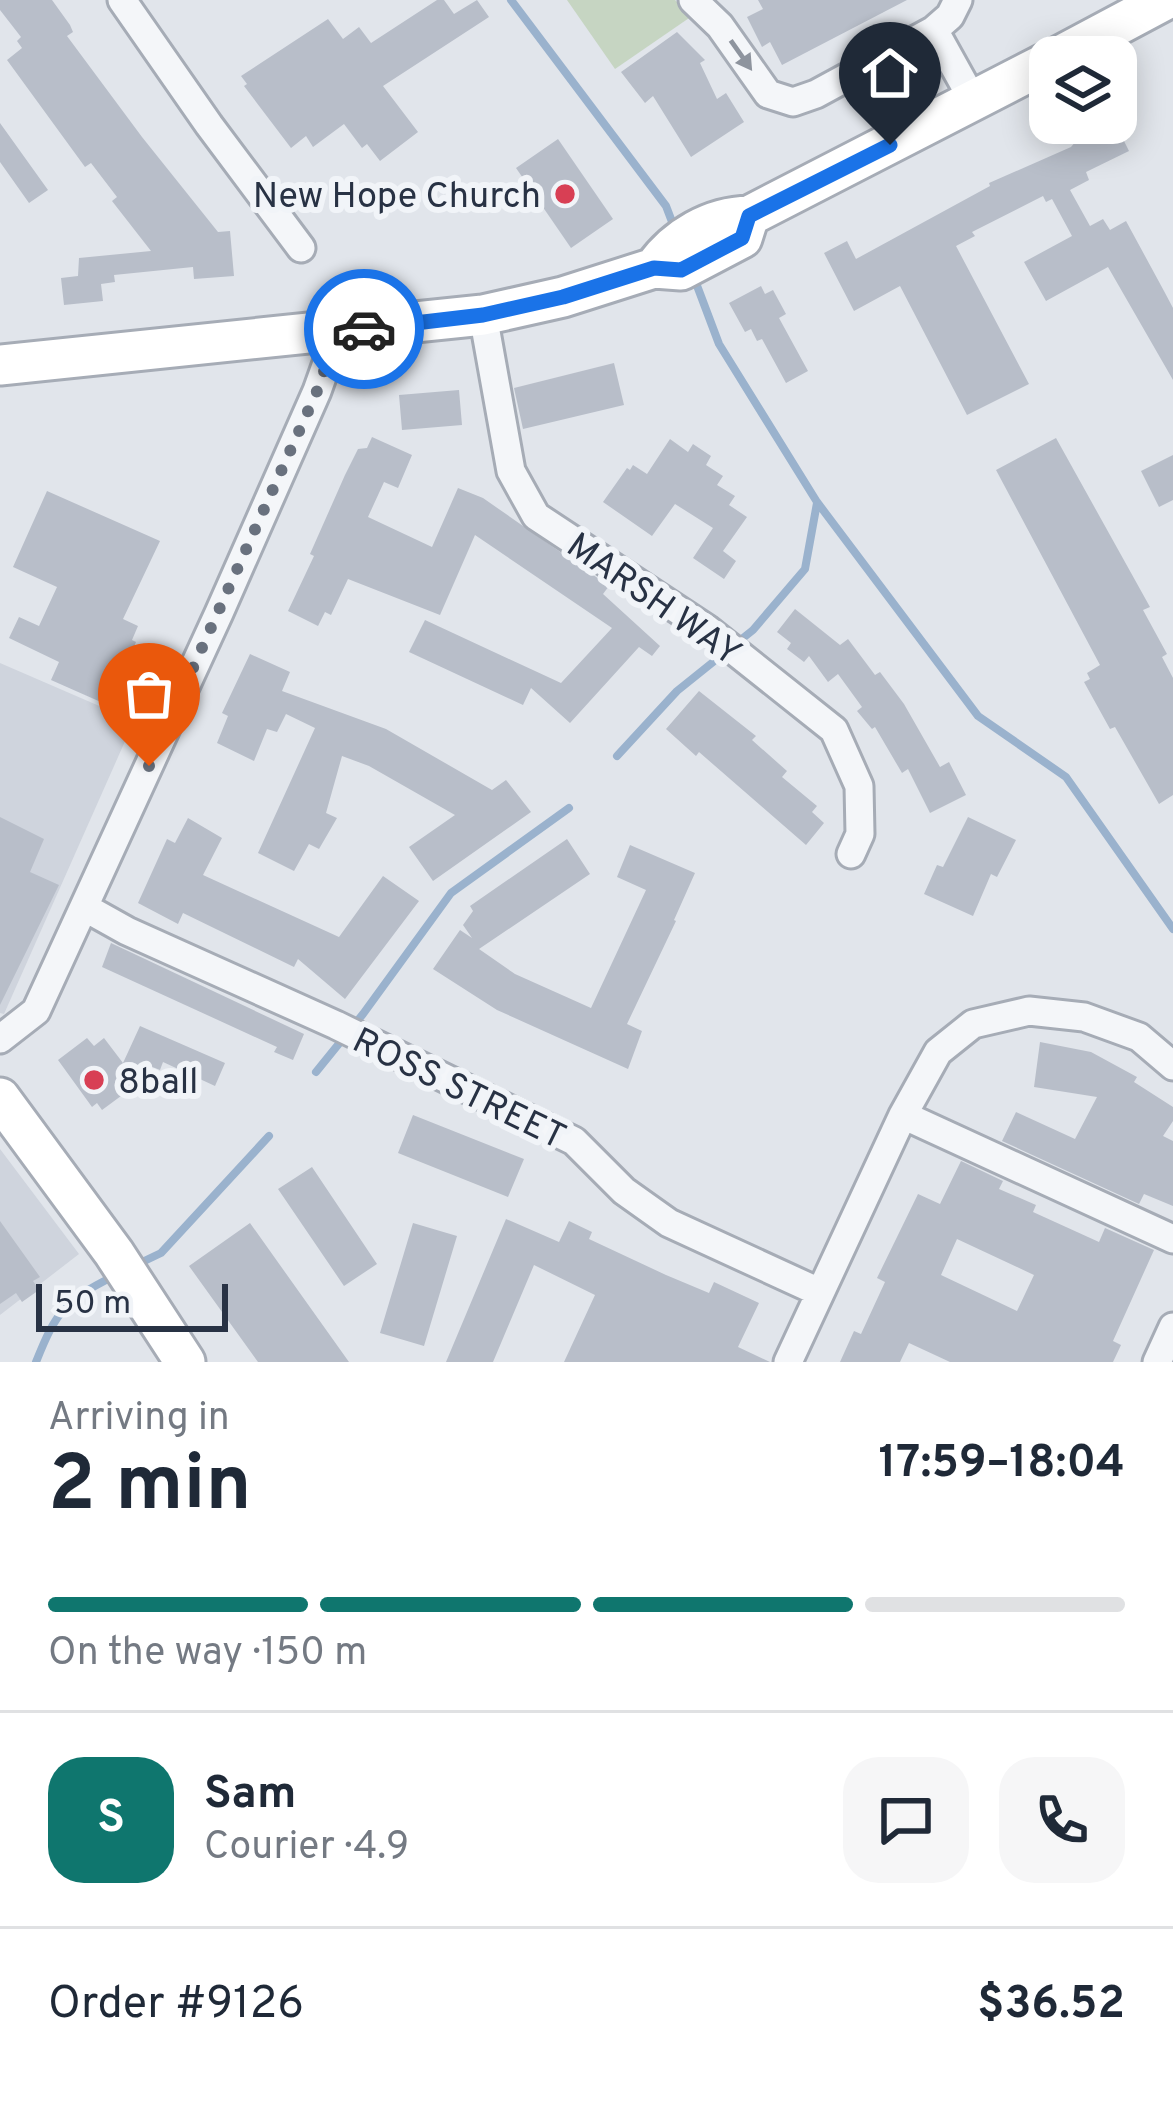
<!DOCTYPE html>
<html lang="en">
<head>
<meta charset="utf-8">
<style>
  body { margin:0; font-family:Overpass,sans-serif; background:#f6f6f7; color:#1f2937; height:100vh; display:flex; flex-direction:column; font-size:45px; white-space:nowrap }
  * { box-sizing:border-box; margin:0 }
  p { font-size:39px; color:#747a83 }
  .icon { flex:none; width:66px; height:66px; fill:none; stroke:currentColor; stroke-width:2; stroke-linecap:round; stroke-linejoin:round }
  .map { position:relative; height:1362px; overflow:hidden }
  .details { display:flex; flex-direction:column; background:#fff; flex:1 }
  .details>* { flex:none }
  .fabs { position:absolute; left:1029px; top:36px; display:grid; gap:24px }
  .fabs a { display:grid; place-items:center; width:108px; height:108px; border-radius:24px; background:#fff; box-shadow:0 6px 30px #0003; font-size:60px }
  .scale { position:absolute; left:36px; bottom:30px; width:192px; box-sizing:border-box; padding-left:12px; border:6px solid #283244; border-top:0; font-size:33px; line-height:42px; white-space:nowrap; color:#283244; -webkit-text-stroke:9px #f1f4f8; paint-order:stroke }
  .pin { position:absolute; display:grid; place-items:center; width:102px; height:102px; color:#fff; margin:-123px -51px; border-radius:50% 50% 50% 0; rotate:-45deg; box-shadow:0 0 12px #0007 }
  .pin .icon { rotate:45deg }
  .courier { position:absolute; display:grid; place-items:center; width:120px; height:120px; margin:-60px; border:9px solid #1a73e8; border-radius:50%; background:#fff; color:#222; box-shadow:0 3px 15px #0007 }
  .overview em { font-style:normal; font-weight:700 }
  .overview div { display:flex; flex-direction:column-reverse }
  .overview { display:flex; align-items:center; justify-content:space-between; height:204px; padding:0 48px }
  h1 { font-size:78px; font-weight:700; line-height:90px }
  .bar { display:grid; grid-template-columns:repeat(4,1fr); gap:18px 12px; align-content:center; height:144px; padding:0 48px }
  .bar i { height:15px; border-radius:9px; background:#e0e1e3 }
  .bar .active { background:#0f766e }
  .bar p { grid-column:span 4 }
  .line { display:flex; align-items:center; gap:30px; padding:0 48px; border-top:3px solid #e0e1e3 }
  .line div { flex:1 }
  .round { display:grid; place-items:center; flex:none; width:126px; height:126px; border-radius:36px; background:#f6f6f7 }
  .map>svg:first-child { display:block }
  .built { fill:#cfd4dd }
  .green { fill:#c6d5c2 }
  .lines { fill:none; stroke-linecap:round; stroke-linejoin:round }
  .stream { stroke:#9ab2cd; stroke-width:8 }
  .building { fill:#b8bec9; fill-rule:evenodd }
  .street-casing { stroke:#a6acb6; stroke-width:33 }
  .secondary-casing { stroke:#a6acb6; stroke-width:45 }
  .street { stroke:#f4f6f9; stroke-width:27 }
  .secondary { stroke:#fff; stroke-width:39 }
  .oneway { fill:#8e949e }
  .done { stroke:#69717e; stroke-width:12; stroke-dasharray:0 21.6 }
  .route { stroke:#1a73e8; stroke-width:15 }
  .poi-dot { fill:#d83f54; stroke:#f1f4f8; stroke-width:4.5 }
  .labels { text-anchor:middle; stroke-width:12; stroke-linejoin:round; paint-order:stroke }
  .poi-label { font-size:36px; fill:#283244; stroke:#f1f4f8; text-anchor:end }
  .street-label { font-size:36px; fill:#283244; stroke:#f1f4f8 }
</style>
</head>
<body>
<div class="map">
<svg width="1173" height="1362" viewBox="0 0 1173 1362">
  <rect width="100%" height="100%" fill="#e1e5eb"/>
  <path class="built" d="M0 663 134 721 4 1014 0 1013Z
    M0 1149 79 1254 0 1315Z"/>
  <path class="green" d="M567 0H675L692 16 615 69Z"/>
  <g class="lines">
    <path class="stream" d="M511 0 666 206 674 227
      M693 275 719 344 817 502 978 716 1066 777 1173 929
      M617 756 677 691 753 630 805 569 817 503
      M316 1072 363 1014 451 893 569 808
      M138 1264 161 1253 269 1136
      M36 1362C56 1312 64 1301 114 1276"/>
  </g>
  <path class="building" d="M0 0H52L70 25 73 32 67 36 142 137 218 232 230 231 234 276 194 279 193 267 114 275 115 282 101 284 103 301 64 305 61 278 78 276 79 258 151 251 112 201 117 197 91 163 85 167 7 60 22 48 17 41 21 37 0 10Z
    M437 0H444L454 14 477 0 489 17 383 86 418 132 380 161 367 144 362 148 344 124 313 147 306 136 291 148 244 86 247 84 241 76 328 19 343 39 359 27 371 43Z
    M758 0H907L782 65 770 42 762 47 747 17 763 9Z
    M677 32 705 60 700 63 717 99 726 93 744 122 691 157 653 96 645 103 621 72Z
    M0 123 48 190 29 203 0 162Z
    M1102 123H1115L1129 151 1086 172 1089 180 1070 190 1090 226 1103 219 1110 230 1126 221 1164 291 1173 308V380L1108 267 1046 301 1024 262 1072 236 1052 199 1046 202 1043 196 972 232 975 236 956 246 1029 384 967 415 900 286 854 311 824 253 847 241 856 259 990 186 989 183 1071 147 1076 141 1074 137Z
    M558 139 613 219 571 248 516 168Z
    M761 286 765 294 773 290 786 314 779 318 808 371 786 383 762 339 757 341 751 329 745 332 729 303Z
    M614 363 624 405 523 429 514 388Z
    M459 390 462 425 402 430 399 395Z
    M372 437 412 455 398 488 384 482 368 517 432 547 458 488 483 498 609 586 603 594 660 646 652 656 639 647 570 723 531 688 523 705 409 652 425 620 561 683 612 628 475 535 440 615 348 579 331 615 325 612 318 626 288 611 314 556 310 554 345 475 358 449 367 448Z
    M1056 438 1150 607 1143 610 1167 654 1162 657 1173 678V795L1159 804 1115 727 1110 729 1084 682 1090 679 1087 673 1100 665 996 470Z
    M670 439 688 452 693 444 711 456 706 465 723 476 717 485 735 496 729 505 747 517 723 551 736 561 724 579 693 558 713 528 675 504 652 536 603 502 627 468 630 470 633 465 647 474Z
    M1173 455V500L1159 507 1141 471Z
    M47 491 160 541 123 619 138 626 132 640 136 642 116 690 110 688 103 703 51 680 59 662 9 638 19 617 39 626 57 587 13 567Z
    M795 609 840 645 848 639 875 675 880 672 904 704 940 767 949 762 966 795 930 813 908 769 902 773 875 727 872 729 857 711 862 707 838 674 828 682 809 656 804 662 787 649 791 643 777 632Z
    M250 654 290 672 282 691 386 729 492 790 506 780 531 812 433 881 409 847 455 815 369 766 342 756 326 813 337 818 319 849 309 844 294 871 258 853 315 728 286 714 277 732 267 729 254 761 217 743 228 716 222 713Z
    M699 691 756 736 752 740 787 771 782 777 817 806 812 812 824 823 806 845 699 752 696 756 666 729Z
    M0 817 44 839 30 872 59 885 0 1005Z
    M968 817 1016 840 997 877 991 874 973 916 924 894 937 865 943 867Z
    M188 818 222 838 203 875 339 937 383 876 419 901 345 999 298 959 294 967 183 913 178 924 138 903 167 839 175 843Z
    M567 839 590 874 479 949 515 974 591 1008 646 890 617 877 630 845 695 873 674 920 676 921 627 1024 642 1031 628 1069 497 1010 433 969 460 930 472 938 463 925 473 911 470 906Z
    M111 943 304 1034 293 1060 274 1052 277 1047 102 967Z
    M140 1026 225 1063 215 1086 163 1062 160 1070 142 1063 118 1080 122 1086 116 1089 121 1096 102 1110 97 1103 92 1107 58 1060 87 1038 94 1046 104 1038 123 1063Z
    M1040 1042 1091 1052 1137 1077 1134 1082 1173 1107V1121L1163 1136 1173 1141V1206L1144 1194 1139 1204 1002 1141 1016 1112 1075 1139 1097 1097 1034 1087Z
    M413 1115 524 1159 508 1197 398 1153Z
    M961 1161 1003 1181 999 1189 1036 1205 1033 1212 1099 1242 1105 1228 1154 1250 1113 1341 1121 1345 1113 1362H950L909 1343 900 1362H840L854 1331 861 1334 885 1282 877 1278 918 1194 940 1204ZM957 1239 1034 1275 1017 1311 941 1275Z
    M312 1167 377 1264 344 1286 278 1189Z
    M506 1219 559 1242 569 1221 592 1232 589 1239 666 1275 709 1293 714 1282 759 1303 738 1347 770 1362H564L595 1295 534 1265 493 1362H446Z
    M0 1221 40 1277 33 1281 39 1290 22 1302 16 1293 0 1304Z
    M250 1223 349 1362H258L189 1266Z
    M413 1223 457 1236 424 1346 380 1333Z"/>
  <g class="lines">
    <defs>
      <path id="street" d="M122 0 209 125 301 248
        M693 0 720 26 768 94 793 102 816 94 934 30 950 16 958 0
        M934 30 974 102
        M483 315 511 471 536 516 707 629 834 730 859 786 860 834 851 854
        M84 907 127 931 336 1025 574 1141 624 1191 669 1223 819 1292
        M0 1039 36 1011 219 613 317 391 338 332
        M903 1115 1173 1239
        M788 1362 903 1115 938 1052 973 1024 1029 1011 1084 1017 1139 1037 1173 1066
        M1157 1362 1173 1327"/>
      <path id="secondary" d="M1058 57 1165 0
        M654 268C676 237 711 217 749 216L1050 61
        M0 365 483 315 563 297 654 268 681 270 742 238 749 216
        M0 1098 114 1253 185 1362"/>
    </defs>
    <use href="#street" class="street-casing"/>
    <use href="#secondary" class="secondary-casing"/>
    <use href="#street" class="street"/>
    <use href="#secondary" class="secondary"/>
  </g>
  <defs><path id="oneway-solid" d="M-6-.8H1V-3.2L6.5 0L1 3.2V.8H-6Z" transform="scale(3)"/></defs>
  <use class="oneway" href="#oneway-solid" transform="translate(741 55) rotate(55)"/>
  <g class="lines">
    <path class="done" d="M149 766 317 391 338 332 364 329"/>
    <path class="route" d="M364 329 483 315 563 297 654 268 681 270 742 238 749 216 890 145"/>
  </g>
  <g class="poi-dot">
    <circle cx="565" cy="194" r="12"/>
    <circle cx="94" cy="1080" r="12"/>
  </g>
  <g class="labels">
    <g class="poi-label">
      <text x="541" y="207">New Hope Church</text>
      <text x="118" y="1093" text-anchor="start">8ball</text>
    </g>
    <g class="street-label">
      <text transform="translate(655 598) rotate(35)" y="13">MARSH WAY</text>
      <text transform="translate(460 1087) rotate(26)" y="13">ROSS STREET</text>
    </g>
  </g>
</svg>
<div class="fabs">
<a><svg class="icon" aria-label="layers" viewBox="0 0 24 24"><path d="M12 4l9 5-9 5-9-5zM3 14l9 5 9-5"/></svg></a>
</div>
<div class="scale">50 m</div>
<div class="pin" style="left:149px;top:766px;background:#ea580c"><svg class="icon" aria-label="bag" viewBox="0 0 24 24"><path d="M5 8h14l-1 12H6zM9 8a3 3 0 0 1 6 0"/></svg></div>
<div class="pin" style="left:890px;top:145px;background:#1f2937"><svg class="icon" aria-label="home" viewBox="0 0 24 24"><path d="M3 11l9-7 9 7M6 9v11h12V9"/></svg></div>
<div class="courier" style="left:364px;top:329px"><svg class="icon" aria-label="car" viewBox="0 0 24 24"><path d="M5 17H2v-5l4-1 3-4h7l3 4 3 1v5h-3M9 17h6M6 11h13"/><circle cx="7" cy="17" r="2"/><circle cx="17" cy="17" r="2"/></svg></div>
</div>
<section class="details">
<div class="overview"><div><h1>2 min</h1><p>Arriving in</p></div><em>17:59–18:04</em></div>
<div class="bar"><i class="active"></i><i class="active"></i><i class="active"></i><i></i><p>On the way · 150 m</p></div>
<div class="line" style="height:216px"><b class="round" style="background:#0f766e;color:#fff">S</b><div><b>Sam</b><p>Courier · 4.9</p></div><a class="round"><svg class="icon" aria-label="chat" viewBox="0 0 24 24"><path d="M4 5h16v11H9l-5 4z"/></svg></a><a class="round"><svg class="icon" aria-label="phone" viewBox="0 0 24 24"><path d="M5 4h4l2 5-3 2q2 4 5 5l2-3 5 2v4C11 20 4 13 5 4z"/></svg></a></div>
<div class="line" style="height:156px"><div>Order #9126</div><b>$36.52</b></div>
</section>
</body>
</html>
